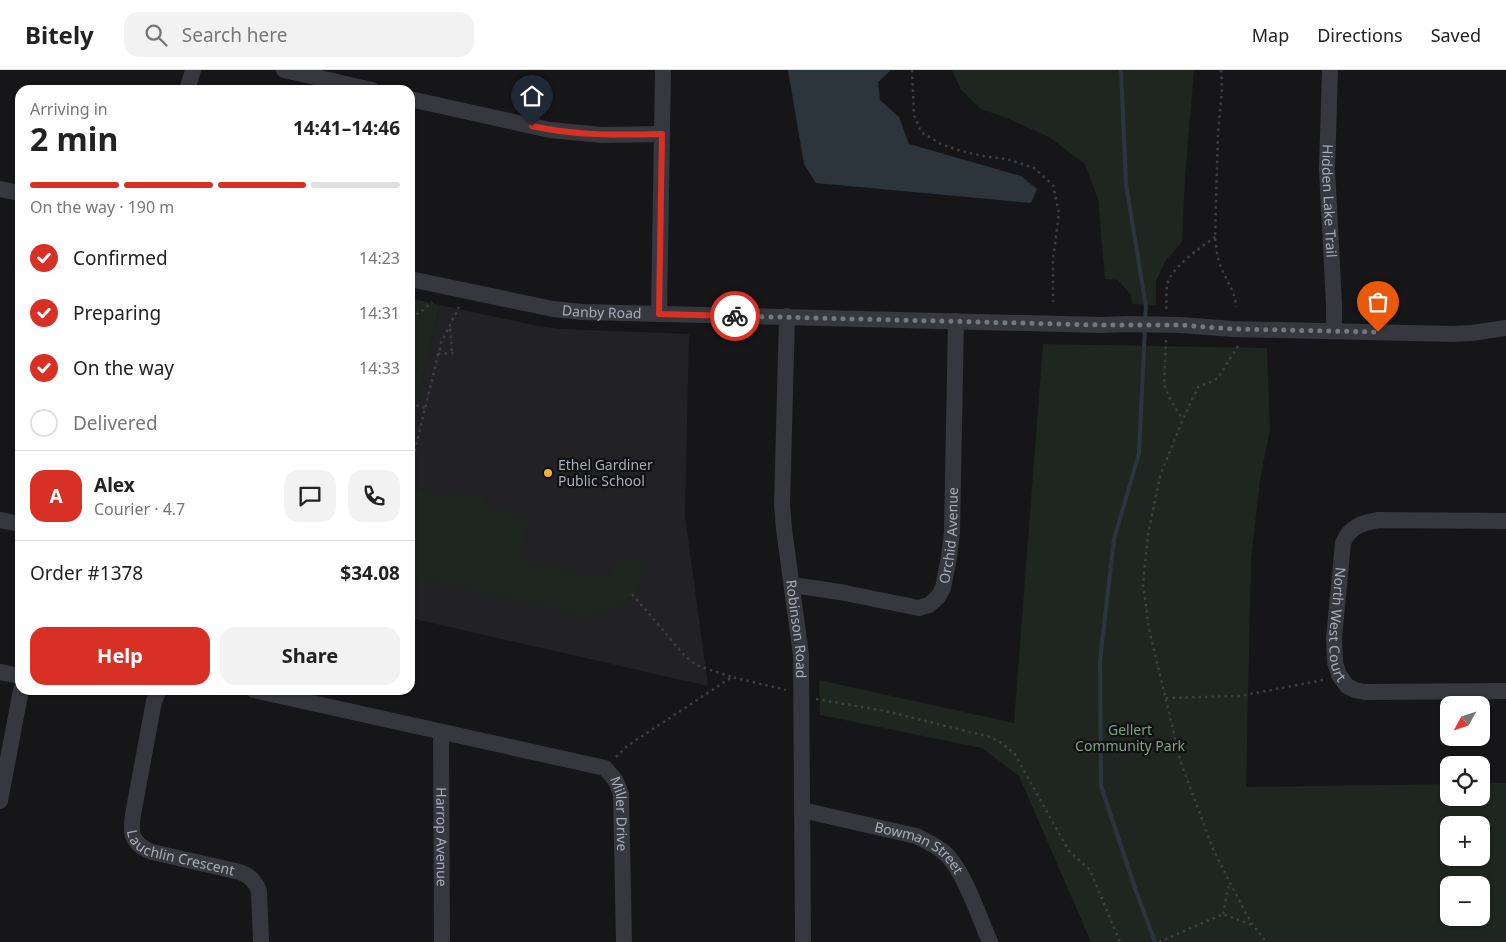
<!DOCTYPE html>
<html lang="en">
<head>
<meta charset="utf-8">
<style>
  body { margin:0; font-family:"Noto Sans",sans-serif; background:#f2f2f2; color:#222; height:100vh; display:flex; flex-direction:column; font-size:19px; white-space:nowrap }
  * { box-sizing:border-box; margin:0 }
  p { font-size:16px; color:#767676 }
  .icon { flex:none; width:28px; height:28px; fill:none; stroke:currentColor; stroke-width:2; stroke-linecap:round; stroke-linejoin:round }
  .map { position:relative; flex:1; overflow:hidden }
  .details { position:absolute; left:15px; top:15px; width:400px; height:610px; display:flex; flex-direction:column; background:#fff; border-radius:15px; box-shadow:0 1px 4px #0004 }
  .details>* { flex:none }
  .needle { width:32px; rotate:230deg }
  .controls { position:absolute; left:1440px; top:626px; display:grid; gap:10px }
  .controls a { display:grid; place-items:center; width:50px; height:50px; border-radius:10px; background:#fff; box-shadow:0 1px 4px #0004; font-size:25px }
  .pin { position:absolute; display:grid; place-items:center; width:42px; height:42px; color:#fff; margin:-51px -21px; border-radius:50% 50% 50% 0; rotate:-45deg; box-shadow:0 0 5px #0007 }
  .pin .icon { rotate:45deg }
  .courier { position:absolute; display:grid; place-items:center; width:50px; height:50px; margin:-25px; border:4px solid #d93025; border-radius:50%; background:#fff; color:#222; box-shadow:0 1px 6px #0007 }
  .head em { font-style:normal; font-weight:700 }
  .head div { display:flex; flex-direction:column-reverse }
  .head { display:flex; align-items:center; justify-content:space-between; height:85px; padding:0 15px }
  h1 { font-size:32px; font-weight:700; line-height:38px }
  .bar { display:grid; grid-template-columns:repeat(4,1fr); gap:8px 5px; align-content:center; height:60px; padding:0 15px }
  .bar i { height:6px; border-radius:4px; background:#e0e0e0 }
  .bar .current { background:#d93025 }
  .bar p { grid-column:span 4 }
  .line { display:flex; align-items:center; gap:12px; padding:0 15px; border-top:1px solid #e0e0e0 }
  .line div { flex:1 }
  .round { display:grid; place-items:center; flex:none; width:52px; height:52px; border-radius:15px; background:#f2f2f2 }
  ol { padding:0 15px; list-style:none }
  li { display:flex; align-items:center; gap:15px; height:55px }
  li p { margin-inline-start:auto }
  li .icon { padding:5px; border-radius:50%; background:#d93025; color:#fff; stroke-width:4 }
  li:last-child { color:#767676 }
  li i { width:28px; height:28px; border:2px solid #e0e0e0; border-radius:50% }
  .cta { display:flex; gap:10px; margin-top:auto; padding:10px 15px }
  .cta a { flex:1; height:58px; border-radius:15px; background:#d93025; color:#fff; font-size:20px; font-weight:700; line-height:58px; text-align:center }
  .cta a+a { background:#f2f2f2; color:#222 }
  header { display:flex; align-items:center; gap:30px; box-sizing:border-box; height:70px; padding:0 25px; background:#fff; border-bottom:1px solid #e0e0e0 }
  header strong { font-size:24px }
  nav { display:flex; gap:28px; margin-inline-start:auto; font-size:18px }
  .search { width:350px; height:45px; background:#f2f2f2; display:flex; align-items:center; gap:12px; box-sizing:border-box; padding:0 18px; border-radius:15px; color:#767676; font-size:19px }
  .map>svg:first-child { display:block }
  .built { fill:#222225 }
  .green { fill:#1e261f; fill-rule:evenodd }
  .water { fill:#2c353c }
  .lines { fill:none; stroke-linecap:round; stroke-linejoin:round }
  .stream { stroke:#2c353c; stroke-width:4 }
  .path { stroke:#3d3f44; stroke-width:2.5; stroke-dasharray:2.5 4; stroke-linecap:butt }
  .minor { stroke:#37383d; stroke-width:16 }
  .done { stroke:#757880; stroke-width:5; stroke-dasharray:0 9 }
  .route { stroke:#d93025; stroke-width:6 }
  .poi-dot { fill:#f2b134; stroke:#111113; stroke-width:2 }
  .labels { text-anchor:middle; stroke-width:4.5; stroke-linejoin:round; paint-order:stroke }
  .street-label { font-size:14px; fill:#a8adb8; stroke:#111113 }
  .poi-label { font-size:14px; fill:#a8adb8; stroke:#111113; text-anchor:start }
  .park-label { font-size:14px; fill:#7fa381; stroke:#111113 }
</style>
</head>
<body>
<header>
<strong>Bitely</strong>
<div class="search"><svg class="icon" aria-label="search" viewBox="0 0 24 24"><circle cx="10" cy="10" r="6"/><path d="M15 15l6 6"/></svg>Search here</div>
<nav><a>Map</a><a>Directions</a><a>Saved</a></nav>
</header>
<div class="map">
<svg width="1506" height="872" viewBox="0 0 1506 872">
  <rect width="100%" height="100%" fill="#161618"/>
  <path class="built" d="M440 235 538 256 561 259 689 264 685 446 708 616 410 548V360Z"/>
  <path class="green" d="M952 0H1194L1185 108 1182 172 1166 190 1156 211V235L1132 234 1131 225 1118 210 1105 209 1098 129 1085 94 1049 67 1009 49 981 39 961 20Z
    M410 228 440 235 410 360Z
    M1043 274 1267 278 1270 359 1260 410 1251 490 1246 717 1449 714V728H1481V713H1506V872H1091L1019 706 982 678 820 645 819 610 1014 653ZM1449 755H1481V788H1449ZM1449 815H1481V848H1449Z
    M416 421 450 427 457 421 485 428 488 435 529 447 519 489 600 508 612 503 616 491 643 487 642 503 634 524 610 541 585 547 410 506V446Z"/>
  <path class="water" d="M788 0H891L878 12 880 30 899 47 909 74 1021 106 1037 119 1031 133 816 113 804 94Z"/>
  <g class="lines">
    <path class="stream" d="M1121 0 1126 114 1146 237 1145 251
      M1145 258 1139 383 1114 469 1100 591 1101 716 1136 821 1155 872"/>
    <path class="path" d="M912 0 914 45 921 62 941 74 961 81 988 87 1007 89 1034 98 1053 115 1059 143 1053 189V232
      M1221 0 1222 20 1218 63 1215 167C1216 176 1217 186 1220 195 1225 209 1236 222 1236 237
      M1166 239C1167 232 1166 223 1167 215 1171 197 1200 178 1215 167
      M410 246 420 243 432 232
      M450 259 452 283
      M1166 270 1164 314 1170 329 1182 348
      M1238 276 1218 308 1211 312 1198 317 1183 349 1160 406 1148 465 1143 514 1149 559 1181 693 1213 779 1244 840 1253 855 1266 872
      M438 284 452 283 456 285
      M410 333 425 338
      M410 400 441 273 459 237
      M632 524 684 585 696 595 732 607
      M1166 628 1240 626 1323 610
      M816 629 885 641 990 667 1000 672 1014 683 1069 781 1090 800 1120 872
      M616 687 627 676 732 607 786 620
      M1223 844 1229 813
      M1159 872 1223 844 1252 855"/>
    <g class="minor">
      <path d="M284 0 372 20"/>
      <path id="s1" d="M1330 0 1327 99 1334 234V261"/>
      <path d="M187 20 193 0"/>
      <path d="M410 29 550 60 602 65 662 64"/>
      <path d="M0 119 20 123"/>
      <path id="s2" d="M410 209 553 239 582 242 1101 255 1127 254 1180 255 1233 259 1453 264 1472 263 1506 258"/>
      <path d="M659 244 663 0"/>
      <path id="s3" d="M787 246 782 435 784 459 801 585 803 872"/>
      <path d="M0 450 20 454"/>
      <path id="s4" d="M1506 451 1379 450C1362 453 1350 456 1343 473L1334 568 1335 592 1339 605 1347 616 1355 620 1365 622 1506 621"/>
      <path id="s5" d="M792 515 840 522 919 538 929 535 938 527 943 518 949 487 952 462 956 251"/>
      <path d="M0 602 20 606"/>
      <path id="s6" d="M159 620 154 631 134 739C130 761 129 773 152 782L240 802C250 806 255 811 259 821L261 872"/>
      <path id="s7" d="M254 620 605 698 616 711 621 724 624 872"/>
      <path id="s8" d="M441 662 442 872"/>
      <path d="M0 731 21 620"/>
      <path id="s9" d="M802 740 916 766C926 771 938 776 946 784 965 803 979 847 990 872"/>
    </g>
  </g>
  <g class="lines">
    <path class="done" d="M735 246 1101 255H1180L1233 259 1378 262"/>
    <path class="route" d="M532 56C575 66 619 65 662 64L659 244 735 246"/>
  </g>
  <circle class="poi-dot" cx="548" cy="403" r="5"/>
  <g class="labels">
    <g class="street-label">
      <text dy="5" stroke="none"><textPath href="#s1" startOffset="131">Hidden Lake Trail</textPath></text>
      <text dy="5" stroke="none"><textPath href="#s2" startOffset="195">Danby Road</textPath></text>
      <text dy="5" stroke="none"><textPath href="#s5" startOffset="215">Orchid Avenue</textPath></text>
      <text dy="5" stroke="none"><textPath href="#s4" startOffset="254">North West Court</textPath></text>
      <text dy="5" stroke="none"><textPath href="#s3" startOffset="314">Robinson Road</textPath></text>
      <text dy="5" stroke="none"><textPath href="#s7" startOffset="410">Miller Drive</textPath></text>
      <text dy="5" stroke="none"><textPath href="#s8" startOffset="105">Harrop Avenue</textPath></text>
      <text dy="5" stroke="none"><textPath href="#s6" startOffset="201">Lauchlin Crescent</textPath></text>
      <text dy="5" stroke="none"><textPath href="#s9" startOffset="125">Bowman Street</textPath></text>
    </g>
    <g class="poi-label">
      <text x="558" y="400">Ethel Gardiner<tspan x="558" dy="16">Public School</tspan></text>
    </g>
    <g class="park-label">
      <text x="1130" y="665">Gellert<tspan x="1130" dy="16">Community Park</tspan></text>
    </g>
  </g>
</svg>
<div class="controls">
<a><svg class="needle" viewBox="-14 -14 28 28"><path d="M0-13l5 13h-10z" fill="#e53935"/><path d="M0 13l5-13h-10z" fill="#767676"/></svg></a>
<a><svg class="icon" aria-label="locate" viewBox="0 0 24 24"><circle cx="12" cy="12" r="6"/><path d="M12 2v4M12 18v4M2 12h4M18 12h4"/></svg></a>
<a>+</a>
<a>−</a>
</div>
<div class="pin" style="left:1378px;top:262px;background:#ea580c"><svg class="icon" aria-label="bag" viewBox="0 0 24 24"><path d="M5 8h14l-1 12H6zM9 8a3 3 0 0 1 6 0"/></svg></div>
<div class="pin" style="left:532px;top:56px;background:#1f2937"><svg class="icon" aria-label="home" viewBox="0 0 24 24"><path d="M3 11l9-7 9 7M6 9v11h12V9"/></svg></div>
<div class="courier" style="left:735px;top:246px"><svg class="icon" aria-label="bike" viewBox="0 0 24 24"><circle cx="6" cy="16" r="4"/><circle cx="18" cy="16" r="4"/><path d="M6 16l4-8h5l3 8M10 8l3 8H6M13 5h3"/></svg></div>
<section class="details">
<div class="head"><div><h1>2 min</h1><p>Arriving in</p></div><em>14:41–14:46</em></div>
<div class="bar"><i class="current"></i><i class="current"></i><i class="current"></i><i></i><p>On the way · 190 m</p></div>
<ol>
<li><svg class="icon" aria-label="check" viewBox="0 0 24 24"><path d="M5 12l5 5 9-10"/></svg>Confirmed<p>14:23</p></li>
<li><svg class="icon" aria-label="check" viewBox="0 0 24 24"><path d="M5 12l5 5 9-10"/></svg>Preparing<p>14:31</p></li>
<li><svg class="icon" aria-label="check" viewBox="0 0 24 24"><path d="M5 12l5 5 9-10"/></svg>On the way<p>14:33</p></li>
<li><i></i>Delivered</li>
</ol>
<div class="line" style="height:90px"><b class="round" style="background:#d93025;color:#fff">A</b><div><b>Alex</b><p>Courier · 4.7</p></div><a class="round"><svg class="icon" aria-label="chat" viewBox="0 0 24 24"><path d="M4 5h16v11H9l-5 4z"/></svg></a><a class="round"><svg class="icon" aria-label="phone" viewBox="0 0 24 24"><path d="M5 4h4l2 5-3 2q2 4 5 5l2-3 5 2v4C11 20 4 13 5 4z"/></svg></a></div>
<div class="line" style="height:65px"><div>Order #1378</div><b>$34.08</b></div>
<div class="cta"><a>Help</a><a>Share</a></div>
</section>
</div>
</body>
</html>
